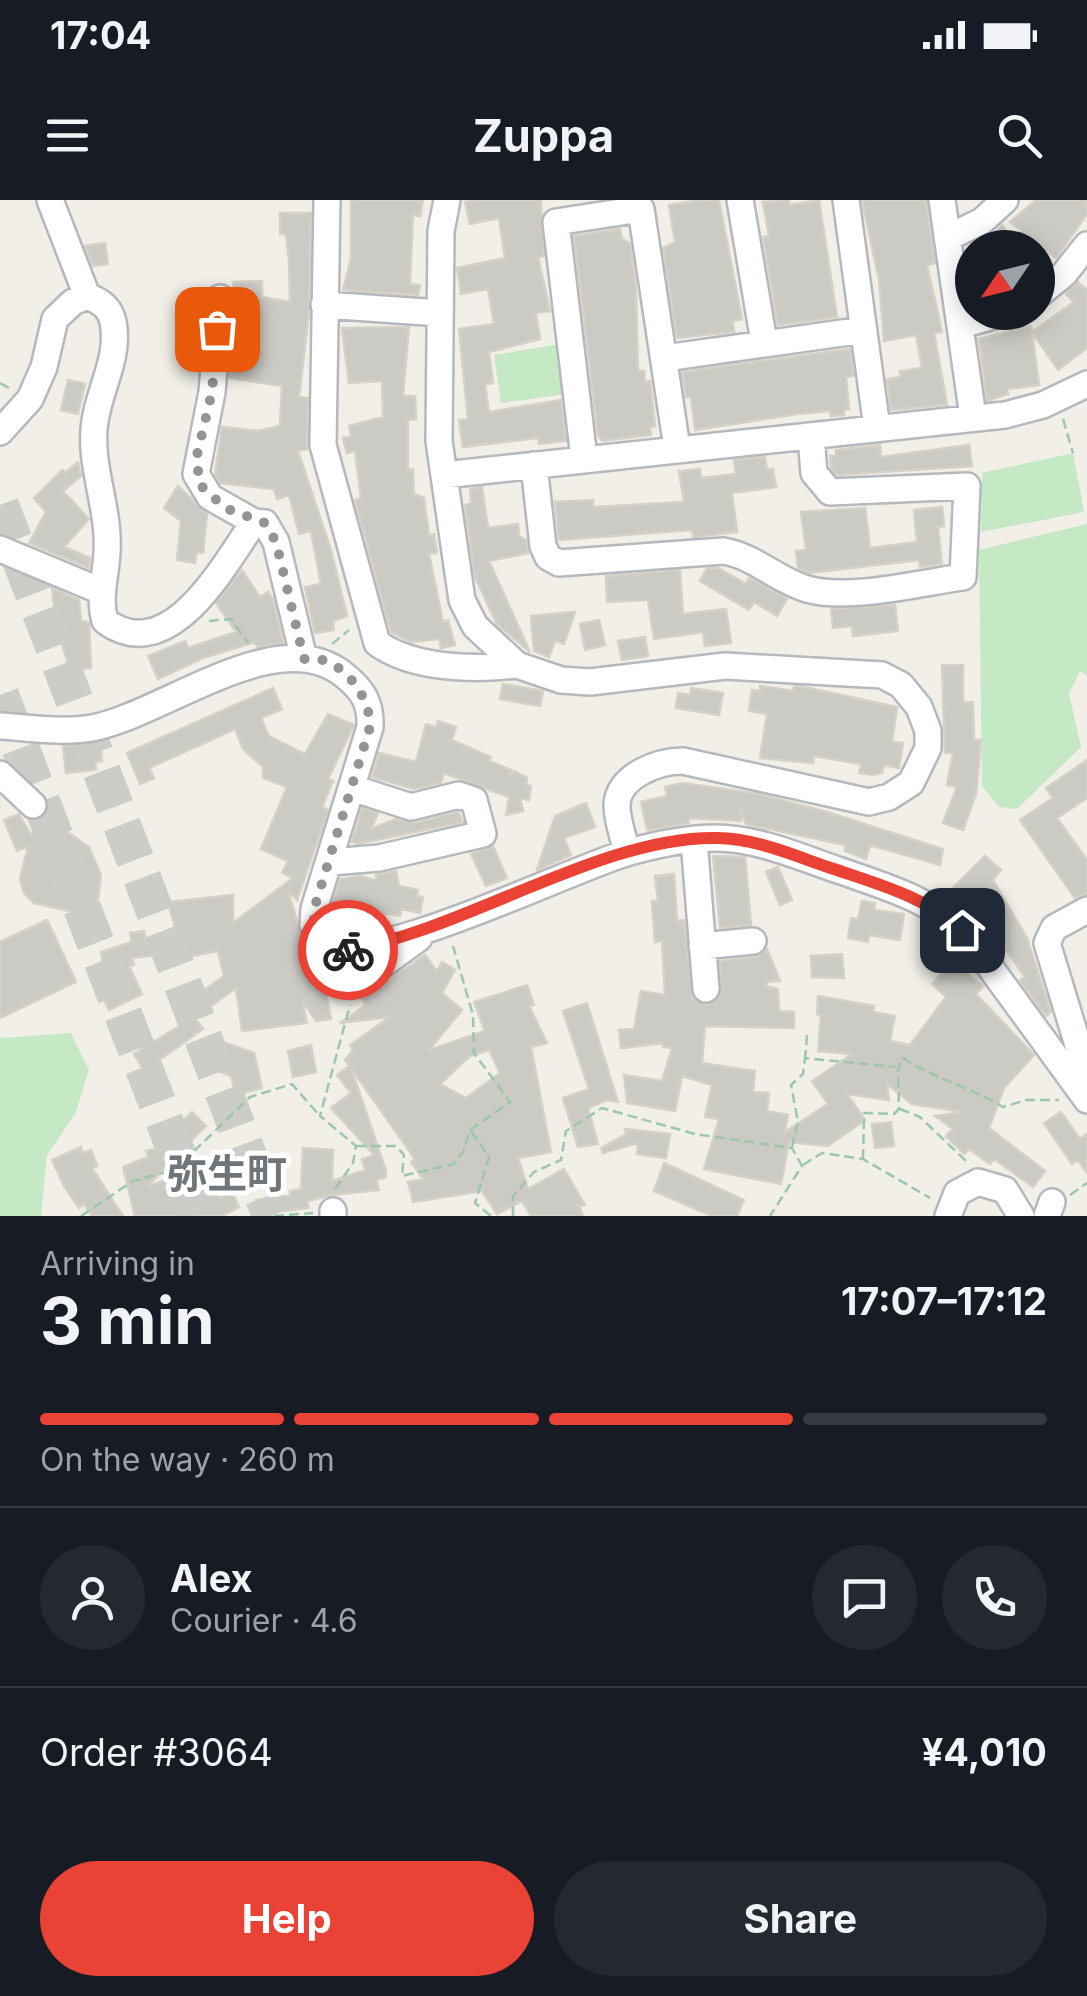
<!DOCTYPE html>
<html lang="en">
<head>
<meta charset="utf-8">
<style>
  body { margin:0; font-family:Inter,"Noto Sans JP",sans-serif; background:#242831; color:#f1f3f6; height:100vh; display:flex; flex-direction:column; font-size:38px; white-space:nowrap }
  * { box-sizing:border-box; margin:0 }
  p { font-size:32px; color:#9ea1a6 }
  .icon { flex:none; width:55px; height:55px; fill:none; stroke:currentColor; stroke-width:2; stroke-linecap:round; stroke-linejoin:round }
  .map { position:relative; height:1016px; overflow:hidden }
  .details { display:flex; flex-direction:column; background:#171b24; flex:1 }
  .details>* { flex:none }
  .needle { width:65px; rotate:235deg }
  .tools { position:absolute; left:955px; top:30px; display:grid; gap:20px }
  .tools a { display:grid; place-items:center; width:100px; height:100px; border-radius:50%; background:#171b24; box-shadow:0 5px 25px #0003; font-size:50px }
  .pin { position:absolute; display:grid; place-items:center; width:85px; height:85px; color:#fff; margin:-42px; border-radius:20px; box-shadow:0 5px 15px #0006 }
  .courier { position:absolute; display:grid; place-items:center; width:100px; height:100px; margin:-50px; border:8px solid #ea4335; border-radius:50%; background:#fff; color:#222; box-shadow:0 2px 12px #0007 }
  .headline em { font-style:normal; font-weight:700 }
  .headline div { display:flex; flex-direction:column-reverse }
  .headline { display:flex; align-items:center; justify-content:space-between; height:170px; padding:0 40px }
  h1 { font-size:65px; font-weight:700; line-height:75px }
  .bar { display:grid; grid-template-columns:repeat(4,1fr); gap:15px 10px; align-content:center; height:120px; padding:0 40px }
  .bar i { height:12px; border-radius:8px; background:#363941 }
  .bar .selected { background:#ea4335 }
  .bar p { grid-column:span 4 }
  .line { display:flex; align-items:center; gap:25px; padding:0 40px; border-top:2px solid #363941 }
  .line div { flex:1 }
  .round { display:grid; place-items:center; flex:none; width:105px; height:105px; border-radius:52px; background:#242831 }
  .cta { display:flex; gap:20px; margin-top:auto; padding:20px 40px }
  .cta a { flex:1; height:115px; border-radius:60px; background:#ea4335; color:#fff; font-size:40px; font-weight:700; line-height:115px; text-align:center }
  .cta a+a { background:#242831; color:#f1f3f6 }
  .status { display:flex; justify-content:space-between; align-items:center; height:70px; padding:0 50px; background:#171b24; direction:ltr }
  .status svg { height:28px; fill:currentColor }
  header { display:flex; justify-content:space-between; align-items:center; height:130px; padding:0 40px; background:#171b24; font-size:45px; font-weight:700 }
  .map>svg:first-child { display:block }
  .green { fill:#c5e8c5 }
  .building { fill:#cccac5; stroke:#d6d1c6; stroke-width:2.5; fill-rule:evenodd }
  .lines { fill:none; stroke-linecap:round; stroke-linejoin:round }
  .highway-tunnel { stroke:#ccccc8; stroke-width:38; stroke-dasharray:38 19; stroke-linecap:butt }
  .minor-casing { stroke:#b5b8bc; stroke-width:30 }
  .path { stroke:#9cc7a9; stroke-width:2.5; stroke-dasharray:10 5; stroke-linecap:butt }
  .minor { stroke:#fff; stroke-width:25 }
  .done { stroke:#929495; stroke-width:10; stroke-dasharray:0 18 }
  .route { stroke:#ea4335; stroke-width:12 }
  .labels { text-anchor:middle; stroke-width:10; stroke-linejoin:round; paint-order:stroke }
  .quarter-label { font-size:40px; font-weight:bold; fill:#70757a; stroke:#fff }
</style>
</head>
<body>
<div class="status"><b>17:04</b><svg viewBox="0 0 49 12"><path d="M0 12V9h3v3zM5 12V6h3v6zM10 12V3h3v9zM15 12V0h3v12zM26 1h20v11H26zM47 4h2v5h-2z"/></svg></div>
<header><svg class="icon" aria-label="menu" viewBox="0 0 24 24"><path d="M4 6h16M4 12h16M4 18h16"/></svg>Zuppa<svg class="icon" aria-label="search" viewBox="0 0 24 24"><circle cx="10" cy="10" r="6"/><path d="M15 15l6 6"/></svg></header>
<div class="map">
<svg width="1087" height="1016" viewBox="0 0 1087 1016">
  <rect width="100%" height="100%" fill="#f1efe8"/>
  <path class="green" d="M560 144 566 194 501 203 494 155Z
    M1073 253 1084 312 981 332 982 273Z
    M1087 324V476L1080 471 1069 494 1081 547 1017 609 999 607 982 586 979 350Z
    M71 833 89 870 75 914 47 955 41 1016H0V838Z"/>
  <path class="building" d="M351 0H423L420 16 413 15 410 84 420 85 418 95 343 90 351 59Z
    M477 0H541L544 56 538 57 550 111 536 113 540 139 489 152 493 183 485 184 489 212 561 200 566 241 539 244 538 238 463 247 459 220 468 219 459 129 494 124 488 89 461 94 457 68 505 58 499 18 470 24 465 2Z
    M701 0H719L742 119 733 121 734 132 677 138 663 48 675 42 669 5Z
    M789 0 790 5 819 0 837 117 778 125 763 37 769 36 763 2Z
    M862 0H926L935 63 927 65 942 132 934 133 947 205 891 210 887 179 901 177 900 171 922 168 916 135 884 141 879 80Z
    M1036 0H1087V14L1056 58 1010 22Z
    M280 13H311L309 112 299 197 308 198 307 249 298 251 331 350 347 416 333 421 334 430 315 433 305 387 321 384 311 331 299 334 289 295 277 299 274 289 220 283 215 274 222 227 258 231 280 226 282 186 229 178 237 102 233 82 262 81V97L290 102 289 60 286 34H280Z
    M1002 25 1017 48H973L991 37Z
    M620 29 622 39 630 43 636 87 638 171H644L645 182 650 181 655 226 650 227 651 235 602 241 598 235 574 36Z
    M105 43 108 64 93 66 85 46Z
    M1078 82 1087 90V148L1058 170 1032 132 1039 185 1007 189 1008 194 987 201 979 139 1031 126 1032 132 1074 102 1066 94Z
    M409 127 403 196H415L416 219 408 220V270L413 269 414 294 424 298 429 335 434 334 437 353 429 354 443 422 448 420 455 445 441 448 439 439 411 442 391 432 355 300 361 298 355 251 347 253 343 238 351 236 349 226 383 217 382 181 349 183 342 128Z
    M850 149 854 176 846 177 849 209 844 210V215L831 216 830 211 797 214 695 230 691 197H686L682 172Z
    M68 180 85 184 78 214 61 210Z
    M880 245 881 257 969 245 972 266 837 275 831 268 830 256H836V250Z
    M765 257 767 270 773 269 776 287 732 293 737 332 693 337 692 330 559 340 555 302 593 300V307L684 302 679 271 700 269 701 278 736 274 734 260Z
    M78 262 81 276 63 291 89 319 64 347 90 358 89 368 29 343 46 312 34 298 62 270 65 273Z
    M178 286 207 314 203 353 197 352 195 363 177 360 181 321 164 308Z
    M482 287 488 328 518 324 519 336 526 340 528 353 489 361 530 452 497 424 475 377 465 305 471 304 470 289Z
    M942 307 944 326 938 327 942 364 920 367 919 360 810 373 798 368 796 351 806 350 801 312 865 308 870 348 917 342 914 310Z
    M707 368H718L746 384 749 378 787 399 777 416 754 402 749 410 700 381Z
    M242 370 260 397 268 392 273 399 283 443 257 447 255 442 203 458 158 479 148 456 185 441 188 448 236 432 216 403Z
    M680 370 683 414 726 409 731 443 705 446 703 432 654 439 648 400 607 402 606 376Z
    M52 388 79 400 81 420 89 423 91 468 69 469 62 443H58Z
    M895 405 898 431 853 436 852 426 833 428 831 409Z
    M575 412 564 444 555 441 549 457 534 451 531 416Z
    M599 420 605 445 585 450 580 424Z
    M645 437 648 456 622 460 618 441Z
    M942 465H963V503L973 502 974 540H981L976 594 963 630 943 623 957 587 947 585 953 553H945Z
    M503 484 543 491 540 506 500 499Z
    M760 486 793 491 794 486 804 487 897 507 892 542 903 543 899 568 884 565 882 573 873 575 859 573 861 564 814 556 813 563 760 558 767 514 749 511 752 490 760 491Z
    M273 488 282 509 261 518 269 536 305 554 328 514 354 525 328 579 333 581 322 607 328 610 297 700 288 691 312 770 315 759 320 761 331 819 316 821 302 800 307 823 242 831 236 788 207 809 197 795 224 776 218 751 181 758 180 752 132 758 134 765 129 766 142 794 109 810 100 791 106 789 101 752 132 742 130 733 144 731 146 743 178 738 168 702 233 695V723L293 678 282 673 288 661 261 649 287 587 263 578V567L243 549 235 529 149 568 154 578 140 584 127 553Z
    M691 488 723 493 719 515 676 508 678 493 690 495Z
    M438 521 456 527 452 540 491 557 489 561 511 570 509 575 514 571 527 578 526 585 531 586 529 600 520 598 523 611 506 615 509 597 444 573 441 583 414 589 372 577 379 553 416 562 426 524 436 527Z
    M100 543 102 561 95 562 96 570 66 573 63 546Z
    M1087 560V598L1057 618 1087 660V694L1075 698 1020 620 1053 598 1046 588Z
    M682 583 759 594 827 612 943 649 940 665 870 645 866 659 845 651V645L746 624 740 609 741 621 689 618V623L647 630 641 602 667 596 665 587Z
    M586 603 595 627 564 638 571 655 537 670 555 616Z
    M362 608 378 613 371 629 396 619 415 623 458 612 463 622 357 644 352 642Z
    M19 614 31 635 44 629H63L89 647 101 675 98 699 89 710 83 714 34 703 24 693 20 679 28 646 17 651 4 620Z
    M493 646 507 678 486 686 471 654Z
    M713 656 745 657 751 725 720 728Z
    M985 656 1001 670 993 680 1027 738 1051 812 1046 816 1020 780 1025 777 968 696 962 702 950 691Z
    M778 667 792 700 780 705 766 672Z
    M396 671 399 686 418 690 417 696 423 697 420 713 402 709 400 716 385 713 384 725 350 721 347 732 334 730 330 712 340 679 361 676 377 681 376 675Z
    M674 674 677 721 684 720 693 799 708 805 720 797V761L756 757 767 749 780 781 767 782 766 786 778 789 779 811 794 812V828L705 826 702 863 755 871 753 892 769 893 767 911 788 915 785 932 828 904 812 881 852 854 818 851 821 815 817 814 818 796 874 806 873 812 895 816 890 841 910 845 946 797 932 784 952 762 983 786 976 794 1034 855 1004 888 989 928 1045 971 1033 987 994 959 990 964 969 949 964 954 946 936 953 929 935 916 963 912 912 904 887 884 889 900 847 894 865 920 828 946 789 942 781 984 704 969 719 919 705 917 712 885 682 876 675 911 627 903 624 875 662 881 672 848 663 847V843L621 848 619 830 634 829 641 791 665 795 662 741 655 742 652 701H658L655 676Z
    M862 701 875 703 874 710 904 714 900 740 869 735 868 742 848 738 851 718 858 719Z
    M47 720 76 782 0 818V742Z
    M842 754 844 778 812 777 811 756Z
    M425 755 437 771 442 762 455 770 442 793 462 810 429 850 485 831 474 802 527 785 534 805 529 806 547 843 531 847 551 952 518 958 528 989 564 969 585 1005 579 1006 583 1016H531L522 1001 497 1014 482 991 413 1002 408 982 423 979 411 962 415 959 351 868 386 971V977L376 980 379 990 332 995 307 1001 308 1008 258 1014 256 1000 290 996V991L301 989 303 948 333 950 332 981 365 970 362 959 374 955 331 908 351 893 337 875 349 866 345 860 353 850 350 845 390 817 340 823 366 805 362 799ZM489 850 500 873 466 898 440 884 470 856Z
    M587 803 618 902 607 900 588 908 598 944 578 947 563 898 589 889 563 811Z
    M194 817 203 829 144 871 134 854Z
    M208 837 254 853 262 888 236 895 231 876 198 863Z
    M311 845 316 872 293 877 288 851Z
    M192 912 206 926 188 944 174 930Z
    M1061 912 1080 939 1087 934V973L1078 960 1072 964 1044 923Z
    M891 922 894 946 875 948 872 924Z
    M625 929 670 934 666 958 637 954 638 943 603 953 601 948 626 934Z
    M167 946 171 962 147 987 207 964 220 998 232 992 239 1007 222 1016H135L123 967 148 957 146 951Z
    M81 947 83 953 91 950 97 966 92 968 123 1016H92L84 1004 79 1008 64 986 52 960Z
    M664 963 744 1000 737 1016H712L654 991Z"/>
  <g class="lines">
    <path class="highway-tunnel" d="M0 305 271 1016
      M0 495 201 1016"/>
    <defs>
      <path id="minor" d="M50 0 87 96C100 101 110 107 113 122 120 157 100 187 95 221 88 264 110 308 107 352 106 377 98 396 105 421 170 469 225 363 254 322L265 323 276 342 304 459
        M327 0 323 245 377 443C413 469 473 470 517 465
        M447 0 441 31 439 241 462 400 475 426 517 465 561 480 590 482 725 466 882 475 901 485 919 507 928 531V548L911 583 889 597 869 602 683 561C658 561 617 576 617 606 617 621 624 638 627 653
        M740 0 764 142
        M846 0 877 228
        M942 0 973 217
        M947 38 982 21 1005 0
        M1038 95 1064 74 1087 45
        M220 98 212 192 196 274 210 297 254 322
        M324 105 440 113
        M962 125 1007 112
        M665 158 863 130
        M0 232 30 199 44 167 55 119 73 102 87 96
        M584 258 556 22 641 9 677 248
        M534 265 543 346 548 357 559 363 723 351C755 356 776 380 807 389 849 401 919 383 963 377L967 286 830 292 814 273 811 237
        M444 275 1005 215 1043 205 1087 184
        M0 349 101 391
        M0 526C29 528 63 533 92 528 165 514 278 421 344 475 363 490 371 503 370 527L314 709 313 725 324 745C372 767 567 671 626 653 654 645 687 638 716 638 758 638 802 658 841 671 886 687 926 698 963 730L1087 900
        M0 574 33 605
        M694 640 706 789
        M331 662 379 658 483 634 474 600 459 595 411 607 352 588
        M702 746 753 741
        M354 785 419 738
        M1074 882 1081 855 1047 743 1054 728 1087 710
        M333 1016V1011
        M948 1016 957 993 978 982 1005 990 1021 1016
        M1047 1016 1052 1002"/>
    </defs>
    <use href="#minor" class="minor-casing"/>
    <path class="path" d="M0 183 11 189
      M1063 219 1073 253
      M209 421 231 419 248 443
      M332 444 349 430
      M805 860 807 835
      M900 909 920 917 967 962
      M471 931 489 957 475 1003 491 1016
      M356 946H396L404 955 402 976 454 964 463 952 470 930 510 902 474 853 473 815 453 746
      M792 947 798 922 791 885 803 874 805 858 896 867
      M863 959 864 913 894 914 899 909 898 868 903 858C935 879 970 887 1003 907L1026 900H1059
      M803 965 822 953 863 959 930 998
      M335 989 353 963 356 946 320 916 350 805
      M1070 995 1087 983
      M81 1016 133 981 185 967 188 957 250 897 292 884 319 915
      M274 1016 313 1013
      M513 1016V996L534 972 561 960 566 931 602 908 695 934 792 948 802 966 770 1016"/>
    <use href="#minor" class="minor"/>
  </g>
  <g class="lines">
    <path class="done" d="M217 129 212 192 197 255 199 284 225 308 265 323 276 342 304 459C339 453 371 495 370 527L314 709C312 734 320 750 348 750"/>
    <path class="route" d="M348 750C466 730 601 636 717 638 756 638 797 657 834 669 881 685 925 697 962 730"/>
  </g>
  <g class="labels">
    <g class="quarter-label">
      <text x="227" y="988">弥生町</text>
    </g>
  </g>
</svg>
<div class="tools">
<a><svg class="needle" viewBox="-14 -14 28 28"><path d="M0-13l5 13h-10z" fill="#e53935"/><path d="M0 13l5-13h-10z" fill="#9ea1a6"/></svg></a>
</div>
<div class="pin" style="left:217px;top:129px;background:#ea580c"><svg class="icon" aria-label="bag" viewBox="0 0 24 24"><path d="M5 8h14l-1 12H6zM9 8a3 3 0 0 1 6 0"/></svg></div>
<div class="pin" style="left:962px;top:730px;background:#1f2937"><svg class="icon" aria-label="home" viewBox="0 0 24 24"><path d="M3 11l9-7 9 7M6 9v11h12V9"/></svg></div>
<div class="courier" style="left:348px;top:750px"><svg class="icon" aria-label="bike" viewBox="0 0 24 24"><circle cx="6" cy="16" r="4"/><circle cx="18" cy="16" r="4"/><path d="M6 16l4-8h5l3 8M10 8l3 8H6M13 5h3"/></svg></div>
</div>
<section class="details">
<div class="headline"><div><h1>3 min</h1><p>Arriving in</p></div><em>17:07–17:12</em></div>
<div class="bar"><i class="selected"></i><i class="selected"></i><i class="selected"></i><i></i><p>On the way · 260 m</p></div>
<div class="line" style="height:180px"><a class="round"><svg class="icon" aria-label="person" viewBox="0 0 24 24"><circle cx="12" cy="8" r="4"/><path d="M4 21q1-7 8-7t8 7"/></svg></a><div><b>Alex</b><p>Courier · 4.6</p></div><a class="round"><svg class="icon" aria-label="chat" viewBox="0 0 24 24"><path d="M4 5h16v11H9l-5 4z"/></svg></a><a class="round"><svg class="icon" aria-label="phone" viewBox="0 0 24 24"><path d="M5 4h4l2 5-3 2q2 4 5 5l2-3 5 2v4C11 20 4 13 5 4z"/></svg></a></div>
<div class="line" style="height:130px"><div>Order #3064</div><b>¥4,010</b></div>
<div class="cta"><a>Help</a><a>Share</a></div>
</section>
</body>
</html>
